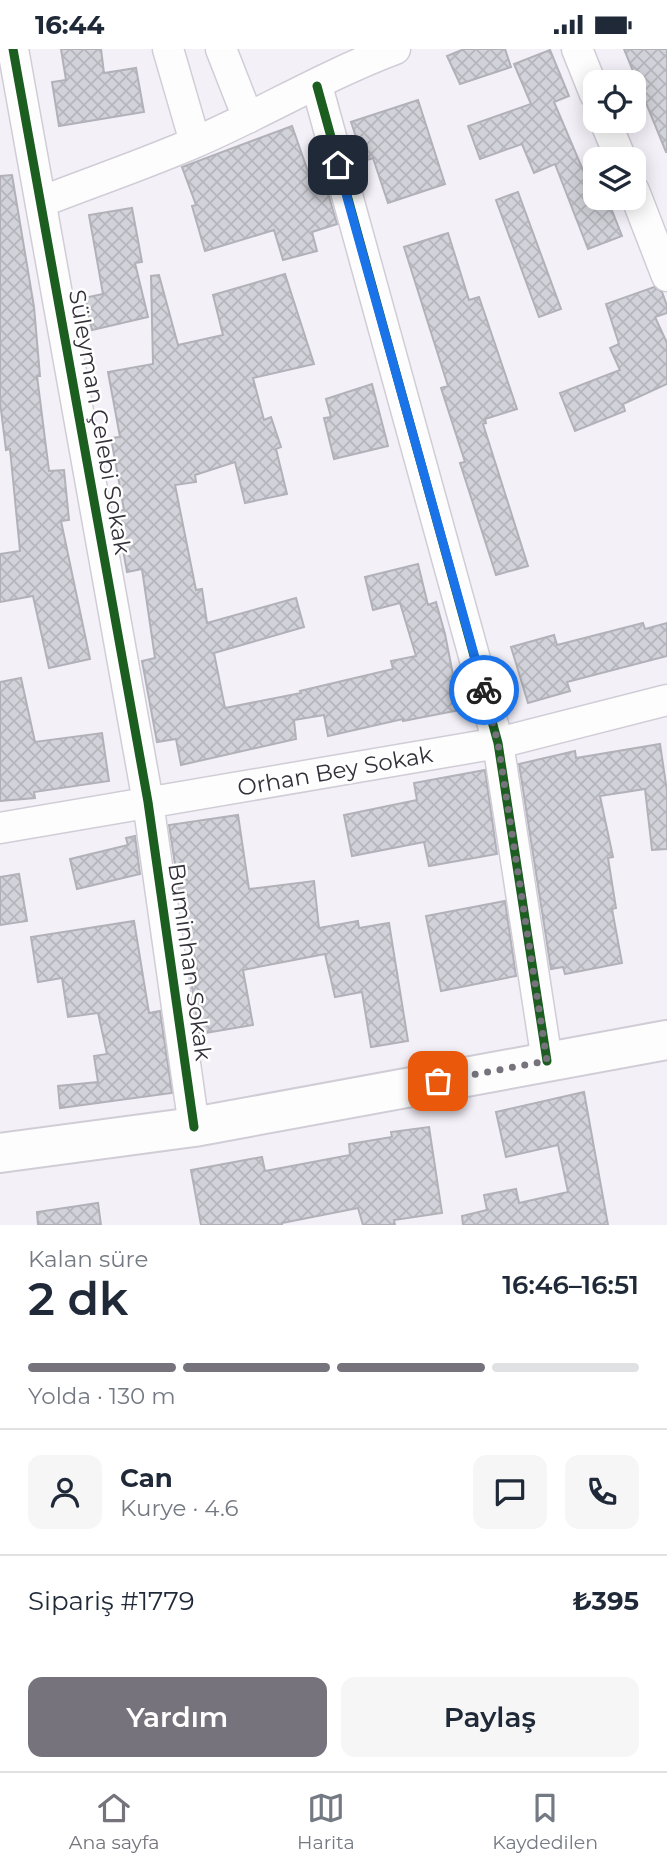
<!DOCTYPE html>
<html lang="tr">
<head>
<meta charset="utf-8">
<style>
  body { margin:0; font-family:Montserrat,sans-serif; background:#f6f6f7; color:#1f2937; height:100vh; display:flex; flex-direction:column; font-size:26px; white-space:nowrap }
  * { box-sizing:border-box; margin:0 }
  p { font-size:23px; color:#747a83 }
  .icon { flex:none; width:38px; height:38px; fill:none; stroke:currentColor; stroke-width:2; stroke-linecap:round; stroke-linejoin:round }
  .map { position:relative; height:1176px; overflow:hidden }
  .details { display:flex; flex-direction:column; background:#fff; flex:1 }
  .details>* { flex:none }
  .fabs { position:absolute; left:583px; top:21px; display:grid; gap:14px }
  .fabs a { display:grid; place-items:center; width:63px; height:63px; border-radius:14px; background:#fff; box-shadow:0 4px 18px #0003; font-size:35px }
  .pin { position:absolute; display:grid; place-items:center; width:60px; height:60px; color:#fff; margin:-30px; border-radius:14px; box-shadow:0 4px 10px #0006 }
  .courier { position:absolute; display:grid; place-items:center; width:70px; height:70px; margin:-35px; border:5px solid #1a73e8; border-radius:50%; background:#fff; color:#222; box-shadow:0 2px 9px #0007 }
  .headline em { font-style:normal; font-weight:600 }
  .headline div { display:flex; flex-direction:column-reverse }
  .headline { display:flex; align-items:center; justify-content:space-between; height:119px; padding:0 28px }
  h1 { font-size:46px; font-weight:600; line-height:52px }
  .bar { display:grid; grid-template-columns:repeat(4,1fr); gap:10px 7px; align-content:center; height:84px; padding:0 28px }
  .bar i { height:9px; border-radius:5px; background:#e0e1e3 }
  .bar .on { background:#76737c }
  .bar p { grid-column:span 4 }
  .line { display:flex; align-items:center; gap:18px; padding:0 28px; border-top:2px solid #e0e1e3 }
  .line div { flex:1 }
  .round { display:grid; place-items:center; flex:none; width:74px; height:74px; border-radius:14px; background:#f6f6f7 }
  .action { display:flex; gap:14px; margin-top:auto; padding:14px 28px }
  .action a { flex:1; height:80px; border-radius:14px; background:#76737c; color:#fff; font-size:28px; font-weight:600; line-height:80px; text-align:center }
  .action a+a { background:#f6f6f7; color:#1f2937 }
  .status { display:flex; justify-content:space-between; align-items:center; height:49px; padding:0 35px; background:#fff; direction:ltr }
  .status svg { height:19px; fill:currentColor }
  .tab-bar { display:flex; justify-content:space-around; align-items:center; height:98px; border-top:2px solid #e0e1e3; background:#fff; font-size:19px; color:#747a83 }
  .tab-bar a { display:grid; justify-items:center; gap:4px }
  .tab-bar .on { color:#76737c }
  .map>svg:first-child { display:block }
  .building { fill:url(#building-cross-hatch); stroke:#b2b1b9; stroke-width:2 }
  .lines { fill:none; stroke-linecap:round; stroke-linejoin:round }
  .street-casing { stroke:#d1cdd6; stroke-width:33 }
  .secondary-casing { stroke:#d1cdd6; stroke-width:42 }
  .street { stroke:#fdfdfe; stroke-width:30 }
  .secondary { stroke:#fdfdfe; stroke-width:38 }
  .cycleway-casing { stroke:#fff; stroke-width:13 }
  .cycleway { stroke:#1b5e20; stroke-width:9 }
  .done { stroke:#76737c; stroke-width:7; stroke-dasharray:0 12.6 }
  .route { stroke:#1a73e8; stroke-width:9 }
  .labels { text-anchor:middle; stroke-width:5; stroke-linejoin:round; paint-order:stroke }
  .street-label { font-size:23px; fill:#333039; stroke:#fff }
</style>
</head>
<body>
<div class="status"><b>16:44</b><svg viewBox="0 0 49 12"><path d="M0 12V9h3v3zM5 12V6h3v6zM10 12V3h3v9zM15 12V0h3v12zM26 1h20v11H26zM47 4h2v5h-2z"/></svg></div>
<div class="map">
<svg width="667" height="1176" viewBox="0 0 667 1176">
  <defs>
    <pattern id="building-cross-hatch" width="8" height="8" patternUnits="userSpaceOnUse" patternTransform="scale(1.75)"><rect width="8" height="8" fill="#d2d2da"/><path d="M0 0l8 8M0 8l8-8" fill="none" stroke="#b5b5bc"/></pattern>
  </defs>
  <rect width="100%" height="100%" fill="#f3f0f8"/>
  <path class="building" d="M61 0H101L104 24 136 19 144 63 59 77 52 33 66 31Z
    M464 0H505L511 18 460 35 447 7Z
    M624 0H667V103H666Z
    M550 1 569 47 554 53 588 133 595 130V149H607L622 187 588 200 555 115 534 124 522 95 480 110 468 77 531 55 514 15Z
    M418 51 445 135 388 154 373 109 364 112 351 73Z
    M292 77 311 131 323 127 337 175 312 183 317 202 283 211 274 181 205 202 192 157 196 156 182 118Z
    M12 126 34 258 40 327H37L49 422 64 421 69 471 61 472 90 610 49 619 33 547 0 553V505L20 502 10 400 6 401 0 353V127Z
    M518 143 561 260 539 268 496 151Z
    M132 159 142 213 135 214 148 268 92 281 84 249 103 245 89 166Z
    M448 184 469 251 479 248 517 360 485 370 486 374 483 375 528 517 496 526 460 414 465 413 441 339 448 337 404 198Z
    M285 225 314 315 253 329 264 371 271 368 281 398 276 400 287 445 245 454 235 413 195 426 196 433 175 436 196 541 202 540 207 574 296 549 304 578 214 604 225 659 301 644 300 642 393 620 391 612 416 607 400 554 373 561 365 528 418 515 428 556 436 553 445 585 460 661 403 672V670L328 687 324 666 294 671 296 690 181 716 176 690 157 693 142 612 155 609 142 520 127 523 116 462 124 461 111 389 120 388 108 323 153 315 151 227 159 226 178 296 223 286 213 246Z
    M654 238 662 243 667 257V264L655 268 667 294V335L623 355 625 362 575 382 560 344 620 321 610 299 619 295 606 255Z
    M372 335 388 397 334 410 324 369 331 368 326 350Z
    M643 574 645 580 667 574V607L567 633 570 642 528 654 511 598 554 586 557 596Z
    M21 629 35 693 102 684 109 732 34 743 35 749 0 752V633Z
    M660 695 667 742V800L652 801 645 740 600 747 613 808 608 809 616 859 612 860 622 914 565 925 563 918 551 920 519 715 575 702 576 709Z
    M485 721 497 805 429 817 424 793 352 807 344 766 417 751 414 734Z
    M238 766 249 840 314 832 319 879 358 872 359 879 389 874 408 992 371 998 362 943 335 948 325 905 243 921 253 976 199 985 190 925 198 924 181 841H179L169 776Z
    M135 787 140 825 77 840 70 810 128 796 126 789Z
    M19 825 27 872 0 876V828Z
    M505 852 516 927 441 942 426 867Z
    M134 872 149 964 160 962 172 1044 60 1059 58 1037 98 1033 94 1007 107 1005 98 964 68 968 62 929 38 933 31 888Z
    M584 1043 608 1176H463L462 1167 487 1161 484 1146 516 1140 519 1154 568 1143 558 1096 506 1108 496 1063Z
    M429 1078 442 1164 394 1171 395 1176H363L358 1159 282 1174V1176H201L191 1121 262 1108 265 1122 350 1106 349 1095 392 1088 391 1083Z
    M98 1154 101 1176H38L37 1163Z"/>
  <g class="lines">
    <defs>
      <path id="street" d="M13 0 148 753 194 1078
        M168 0 195 93
        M221 0 248 69
        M577 0 595 45
        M317 37 498 694 547 1012
        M605 72 621 110
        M634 142 667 227
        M41 153C92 133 145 115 196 93 263 64 326 26 395 0
        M0 779 498 694 667 651"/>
      <path id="secondary" d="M0 1104 194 1078 667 991"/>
    </defs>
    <use href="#street" class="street-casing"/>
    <use href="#secondary" class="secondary-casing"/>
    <use href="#street" class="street"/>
    <use href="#secondary" class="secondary"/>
    <defs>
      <path id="cycleway" d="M13 0 148 753 194 1078
        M317 37 498 694 547 1012"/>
    </defs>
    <use href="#cycleway" class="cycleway-casing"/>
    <use href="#cycleway" class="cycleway"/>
  </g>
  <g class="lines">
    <path class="done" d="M438 1032 547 1012 498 694 484 641"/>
    <path class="route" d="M338 116 484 641"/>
  </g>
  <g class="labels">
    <g class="street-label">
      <text transform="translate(100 373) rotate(80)" y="8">Süleyman Çelebi Sokak</text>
      <text transform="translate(335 722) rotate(-10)" y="8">Orhan Bey Sokak</text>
      <text transform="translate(190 913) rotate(82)" y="8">Buminhan Sokak</text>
    </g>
  </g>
</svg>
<div class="fabs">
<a><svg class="icon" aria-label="locate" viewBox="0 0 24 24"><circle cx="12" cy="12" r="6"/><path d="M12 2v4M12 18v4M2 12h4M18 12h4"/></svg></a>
<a><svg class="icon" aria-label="layers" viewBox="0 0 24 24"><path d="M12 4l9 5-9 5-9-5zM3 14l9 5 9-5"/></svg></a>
</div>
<div class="pin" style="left:438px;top:1032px;background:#ea580c"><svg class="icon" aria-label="bag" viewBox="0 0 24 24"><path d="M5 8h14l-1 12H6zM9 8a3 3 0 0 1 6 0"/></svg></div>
<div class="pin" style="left:338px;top:116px;background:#1f2937"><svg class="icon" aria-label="home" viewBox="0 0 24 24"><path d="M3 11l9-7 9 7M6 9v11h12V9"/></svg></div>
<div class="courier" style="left:484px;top:641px"><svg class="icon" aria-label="bike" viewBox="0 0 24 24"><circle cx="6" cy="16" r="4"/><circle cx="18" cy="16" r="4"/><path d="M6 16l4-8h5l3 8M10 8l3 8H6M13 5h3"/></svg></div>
</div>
<section class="details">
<div class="headline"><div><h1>2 dk</h1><p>Kalan süre</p></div><em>16:46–16:51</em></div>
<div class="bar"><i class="on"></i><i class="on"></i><i class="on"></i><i></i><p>Yolda · 130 m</p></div>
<div class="line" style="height:126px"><a class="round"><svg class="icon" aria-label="person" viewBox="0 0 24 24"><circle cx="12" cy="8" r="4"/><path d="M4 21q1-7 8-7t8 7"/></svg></a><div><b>Can</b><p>Kurye · 4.6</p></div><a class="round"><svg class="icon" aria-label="chat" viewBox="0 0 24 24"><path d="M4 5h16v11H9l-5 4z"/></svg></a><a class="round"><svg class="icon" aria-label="phone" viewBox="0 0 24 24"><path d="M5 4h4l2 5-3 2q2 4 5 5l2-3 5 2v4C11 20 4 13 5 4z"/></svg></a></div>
<div class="line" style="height:91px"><div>Sipariş #1779</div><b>₺395</b></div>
<div class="action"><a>Yardım</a><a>Paylaş</a></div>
</section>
<nav class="tab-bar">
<a class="on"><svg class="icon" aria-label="home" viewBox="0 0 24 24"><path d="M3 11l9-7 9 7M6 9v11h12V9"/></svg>Ana sayfa</a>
<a><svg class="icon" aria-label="map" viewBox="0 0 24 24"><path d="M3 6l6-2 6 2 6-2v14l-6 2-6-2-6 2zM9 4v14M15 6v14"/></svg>Harita</a>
<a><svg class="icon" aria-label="saved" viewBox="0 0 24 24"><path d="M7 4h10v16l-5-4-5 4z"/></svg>Kaydedilen</a>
</nav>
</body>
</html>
